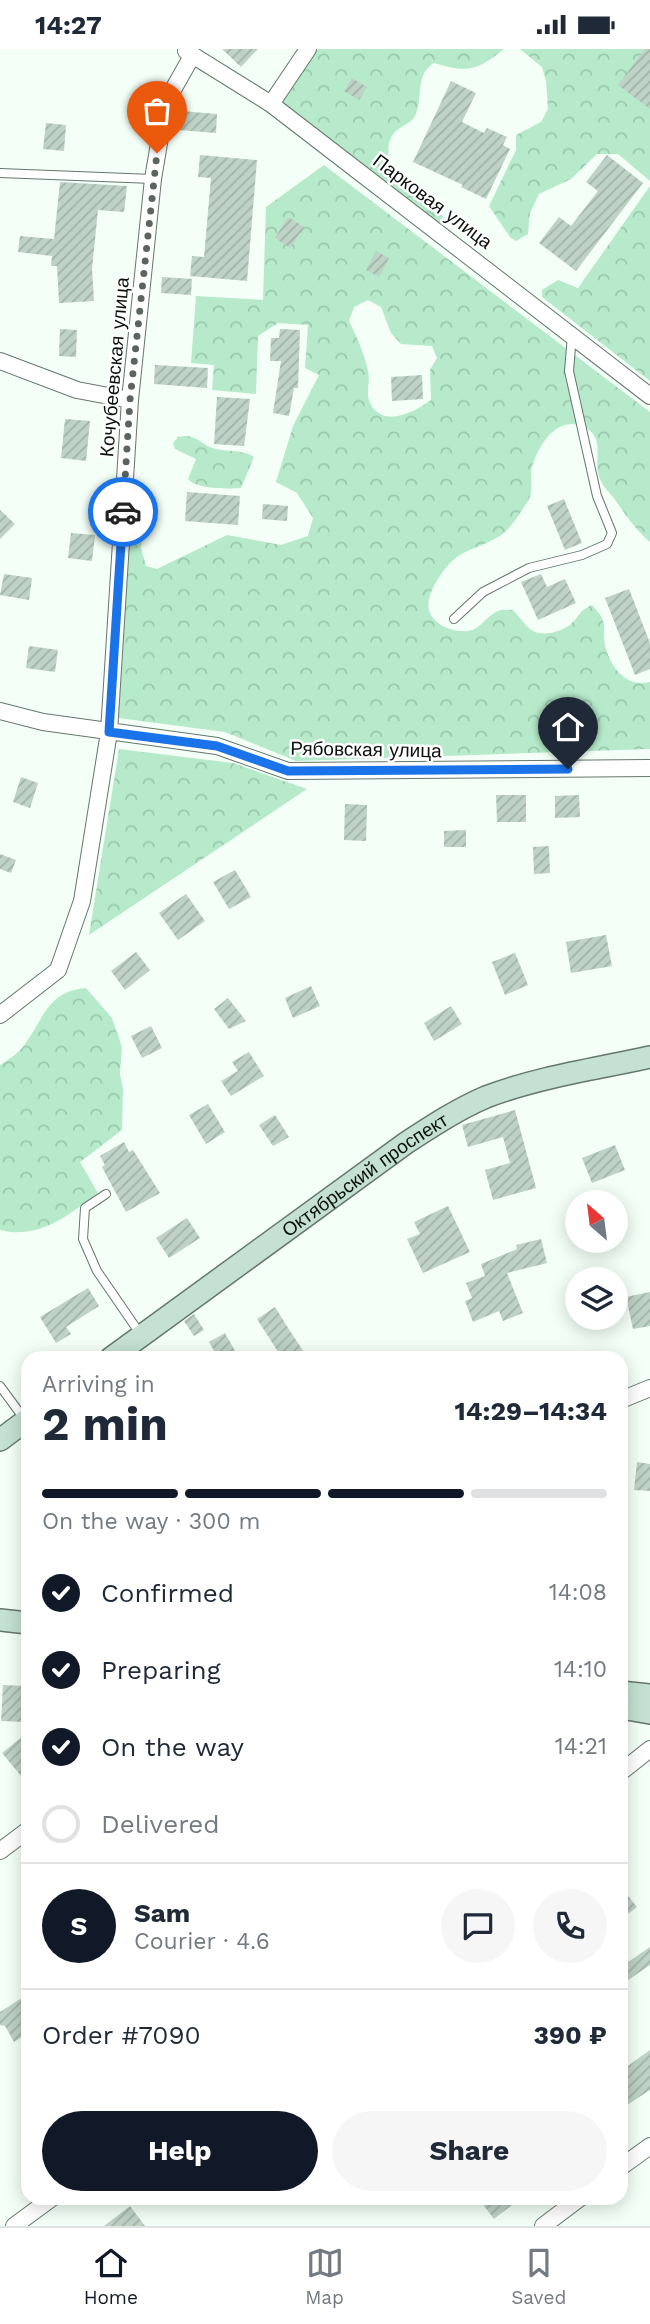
<!DOCTYPE html>
<html lang="en">
<head>
<meta charset="utf-8">
<style>
  body { margin:0; font-family:"Work Sans",sans-serif; background:#f6f6f7; color:#1f2937; height:100vh; display:flex; flex-direction:column; font-size:26px; white-space:nowrap }
  * { box-sizing:border-box; margin:0 }
  p { font-size:23px; color:#747a83 }
  .icon { flex:none; width:38px; height:38px; fill:none; stroke:currentColor; stroke-width:2; stroke-linecap:round; stroke-linejoin:round }
  .map { position:relative; flex:1; overflow:hidden }
  .drawer { position:absolute; left:21px; top:1302px; width:607px; height:854px; display:flex; flex-direction:column; background:#fff; border-radius:21px; box-shadow:0 4px 18px #0003 }
  .drawer>* { flex:none }
  .needle { width:46px; rotate:332deg }
  .tools { position:absolute; left:565px; top:1141px; display:grid; gap:14px }
  .tools a { display:grid; place-items:center; width:63px; height:63px; border-radius:50%; background:#fff; box-shadow:0 4px 18px #0003; font-size:35px }
  .pin { position:absolute; display:grid; place-items:center; width:60px; height:60px; color:#fff; margin:-72px -30px; border-radius:50% 50% 50% 0; rotate:-45deg; box-shadow:0 0 7px #0007 }
  .pin .icon { rotate:45deg }
  .courier { position:absolute; display:grid; place-items:center; width:70px; height:70px; margin:-35px; border:5px solid #1a73e8; border-radius:50%; background:#fff; color:#222; box-shadow:0 2px 9px #0007 }
  .summary em { font-style:normal; font-weight:700 }
  .summary div { display:flex; flex-direction:column-reverse }
  .summary { display:flex; align-items:center; justify-content:space-between; height:119px; padding:0 21px }
  h1 { font-size:46px; font-weight:700; line-height:52px }
  .bar { display:grid; grid-template-columns:repeat(4,1fr); gap:10px 7px; align-content:center; height:84px; padding:0 21px }
  .bar i { height:9px; border-radius:5px; background:#e0e1e3 }
  .bar .current { background:#111827 }
  .bar p { grid-column:span 4 }
  .line { display:flex; align-items:center; gap:18px; padding:0 21px; border-top:2px solid #e0e1e3 }
  .line div { flex:1 }
  .round { display:grid; place-items:center; flex:none; width:74px; height:74px; border-radius:37px; background:#f6f6f7 }
  ol { padding:0 21px; list-style:none }
  li { display:flex; align-items:center; gap:21px; height:77px }
  li p { margin-inline-start:auto }
  li .icon { padding:7px; border-radius:50%; background:#111827; color:#fff; stroke-width:4 }
  li:last-child { color:#747a83 }
  li i { width:38px; height:38px; border:4px solid #e0e1e3; border-radius:50% }
  .primary-button { display:flex; gap:14px; margin-top:auto; padding:14px 21px }
  .primary-button a { flex:1; height:80px; border-radius:42px; background:#111827; color:#fff; font-size:28px; font-weight:700; line-height:80px; text-align:center }
  .primary-button a+a { background:#f6f6f7; color:#1f2937 }
  .status { display:flex; justify-content:space-between; align-items:center; height:49px; padding:0 35px; background:#fff; direction:ltr }
  .status svg { height:19px; fill:currentColor }
  .tabs { display:flex; justify-content:space-around; align-items:center; height:98px; border-top:2px solid #e0e1e3; background:#fff; font-size:19px; color:#747a83 }
  .tabs a { display:grid; justify-items:center; gap:4px }
  .tabs .current { color:#111827 }
  .map>svg:first-child { display:block }
  .forest { fill:url(#forest-crowns); fill-rule:evenodd }
  .building { fill:url(#building-hatch) }
  .lines { fill:none; stroke-linecap:round; stroke-linejoin:round }
  .lane-casing { stroke:#65776c; stroke-width:10 }
  .street-casing { stroke:#65776c; stroke-width:18 }
  .secondary-casing { stroke:#65776c; stroke-width:24 }
  .lane { stroke:#fff; stroke-width:8 }
  .street { stroke:#fff; stroke-width:16 }
  .secondary { stroke:#c4e1d3; stroke-width:21 }
  .done { stroke:#5c645f; stroke-width:7; stroke-dasharray:0 12.6 }
  .route { stroke:#1a73e8; stroke-width:9 }
  .labels { text-anchor:middle; stroke-width:5; stroke-linejoin:round; paint-order:stroke }
  .street-label { font-size:19px; fill:#0b110d; stroke:#fff }
</style>
</head>
<body>
<div class="status"><b>14:27</b><svg viewBox="0 0 49 12"><path d="M0 12V9h3v3zM5 12V6h3v6zM10 12V3h3v9zM15 12V0h3v12zM26 1h20v11H26zM47 4h2v5h-2z"/></svg></div>
<div class="map">
<svg width="650" height="2177" viewBox="0 0 650 2177">
  <defs>
    <pattern id="forest-crowns" width="20" height="18" patternUnits="userSpaceOnUse" patternTransform="scale(1.75)"><rect width="20" height="18" fill="#b6eacb"/><path d="M2 6a3 3 0 1 1 6 0M12 15a3 3 0 1 1 6 0" fill="none" stroke="#9bc8ad"/></pattern>
    <pattern id="building-hatch" width="6" height="6" patternUnits="userSpaceOnUse" patternTransform="scale(1.75)"><rect width="6" height="6" fill="#bed2c6"/><path d="M-1 1l2-2M0 6l6-6M5 7l2-2" fill="none" stroke="#a2b3a9"/></pattern>
  </defs>
  <rect width="100%" height="100%" fill="#f3fff7"/>
  <path class="forest" d="M318 0H504C477 22 468 24 434 14 415 26 423 47 416 65 412 76 397 77 392 87 386 96 389 110 389 120L443 167 446 173 439 176 281 52Z
    M520 0H650V132L618 105H597L571 130 539 145 530 164 528 185 516 192 510 188 489 157 516 101V86L541 73 548 60 546 32 542 18Z
    M324 116 650 363V493C635 480 627 468 616 452 611 445 603 438 600 430 592 412 607 389 584 378 557 365 538 397 532 418 529 428 534 440 529 450 523 460 513 476 504 484 489 496 466 499 452 512 441 523 423 549 430 564 435 575 450 582 462 582 480 584 484 568 498 562 501 560 509 561 513 561 519 567 526 578 533 582 544 588 563 582 571 575 581 566 578 562 592 556 595 560 600 564 602 569 606 578 603 587 605 596 610 618 626 639 650 633V700L296 712 225 683 118 669 129 464 136 461 143 464 144 475 141 499 146 517 157 520 227 486 281 496 308 487 313 469 297 444 276 433 293 377 319 326 305 319 308 276 278 274 258 287 256 345 212 341 214 316 191 314 196 247 263 251 266 158ZM368 251 381 258 391 284 401 295 432 297 437 309 430 321 431 351C415 363 383 380 370 354 365 344 371 333 368 322 364 304 357 288 349 272L354 258Z
    M650 137V332L542 248V241L558 231 578 239Z
    M185 387C196 387 201 394 210 398 224 404 241 399 254 408L241 439C227 440 195 440 188 430L196 410 175 400 173 394 178 388Z
    M119 700 233 714 307 740 89 886Z
    M86 939 112 969 122 998 120 1025 123 1040 122 1081 80 1113 98 1144C69 1166 39 1191 0 1181V1016C9 1010 19 1004 25 995 44 969 48 942 86 939Z"/>
  <path class="building" d="M222 0H258L241 18Z
    M645 0H650V60L618 36Z
    M352 29 367 38 359 51 344 42Z
    M451 32 476 44 462 73 484 84 487 79 507 88 503 96 510 100 486 150 461 138 463 136 413 113Z
    M181 62 217 65 216 84 179 81Z
    M46 74 66 76 64 102 43 100Z
    M200 106 257 111 247 232 190 227 192 207 204 208 211 129 198 128Z
    M607 106 643 134 576 222 539 194 559 168 571 177 598 142 586 133Z
    M60 133 127 137 124 163 98 161 92 220 94 252 59 254 57 217H51L52 207 18 203 20 187 54 190Z
    M288 168 304 178 290 199 275 189Z
    M376 202 389 209 379 228 366 221Z
    M162 228 192 230 191 246 161 244Z
    M60 280 77 281 76 308 59 307Z
    M280 280 300 281 298 339H294L289 367 273 364 281 312H270L271 289H279Z
    M155 316 208 319 207 339 154 335Z
    M422 326 423 350 392 352 391 328Z
    M217 348 250 350 244 397 214 395Z
    M65 370 90 372 86 412 61 409Z
    M187 443 240 447 238 476 185 472Z
    M564 450 582 494 565 501 547 457Z
    M263 455 288 457 287 472 262 470Z
    M0 461 15 475 0 490Z
    M71 484 95 486 92 512 68 509Z
    M4 525 32 529 29 551 0 546Z
    M541 525 547 538 565 530 576 554 538 571 521 533Z
    M629 540 650 594V620L635 626 605 549Z
    M29 597 58 601 55 623 26 619Z
    M21 728 38 734 30 759 13 753Z
    M496 746H526V773H497Z
    M579 746 580 768 555 769V747Z
    M345 755 367 756 366 792 344 791Z
    M466 781V798H444V782Z
    M549 797 550 824 534 825 533 798Z
    M0 805 16 811 11 824 0 820Z
    M235 821 251 848 229 860 213 833Z
    M186 845 205 872 178 891 159 864Z
    M606 886 612 917 571 924 566 893Z
    M136 903 150 921 125 941 111 922Z
    M515 904 528 936 505 946 492 913Z
    M311 937 320 957 293 969 285 949Z
    M228 949 246 972 229 980 214 960Z
    M451 957 462 975 434 992 424 974Z
    M151 977 162 999 142 1009 131 987Z
    M249 1003 264 1027 231 1047 221 1032 238 1022 232 1013Z
    M208 1055 225 1083 206 1095 189 1066Z
    M515 1061 536 1139 493 1151 485 1121 510 1114 503 1088 468 1098 462 1076Z
    M275 1066 289 1088 273 1097 259 1076Z
    M124 1093 129 1103 133 1101 160 1144 126 1163 102 1118 105 1116 100 1107Z
    M615 1096 625 1121 592 1134 582 1109Z
    M448 1157 470 1203 423 1224 407 1190 420 1185 414 1173Z
    M187 1169 200 1189 169 1209 156 1189Z
    M541 1190 547 1214 507 1224 523 1264 503 1272 499 1262 473 1273 465 1252 472 1249 466 1234 485 1227 481 1215 517 1200 516 1196Z
    M88 1239 99 1257 66 1278 71 1285 56 1294 40 1268Z
    M650 1243V1277L633 1280 626 1248Z
    M275 1258 290 1282 308 1309H282L257 1270Z
    M194 1265 204 1281 194 1287 184 1272Z
    M225 1284 239 1309H218L209 1293Z
    M637 1413 650 1415V1442L634 1441Z
    M3 1636 27 1637 25 1673 1 1672Z
    M28 1683V1721L21 1727 2 1704Z
    M621 1838 637 1858 621 1870Z
    M650 1898V1916L621 1936V1918Z
    M28 1945V1984L14 1993 5 1977 0 1976V1963Z
    M650 2001V2041L621 2060V2022Z
    M478 2149H521L494 2170Z
    M130 2157 145 2177H104Z"/>
  <g class="lines">
    <defs>
      <path id="lane" d="M0 124 153 130
        M454 570 483 543 529 519 582 506 607 495 612 484 597 447 569 322 572 286
        M106 1145 85 1159 83 1190 97 1222 141 1286
        M0 1337 25 1371"/>
      <path id="street" d="M186 2 271 55 650 347
        M271 55 308 0
        M0 312 77 341 130 351
        M0 662 43 673 217 697 288 722 650 719
        M0 966 58 921 82 852 109 683 130 351 153 130 166 53 192 7
        M621 1351 650 1339
        M621 1723 650 1700
        M0 1802 28 1781
        M621 2118 650 2097
        M14 2177 52 2149
        M543 2177 580 2149"/>
      <g id="secondary">
        <path id="s1" d="M111 1309 406 1094C432 1077 458 1060 486 1048 538 1028 596 1020 650 1008"/>
        <path d="M0 1391 28 1370"/>
        <path d="M0 1571 28 1574"/>
        <path d="M621 1643 650 1646"/>
        <path d="M621 1659 650 1664"/>
      </g>
    </defs>
    <use href="#lane" class="lane-casing"/>
    <use href="#street" class="street-casing"/>
    <use href="#secondary" class="secondary-casing"/>
    <use href="#lane" class="lane"/>
    <use href="#street" class="street"/>
    <use href="#secondary" class="secondary"/>
  </g>
  <g class="lines">
    <path class="done" d="M123 463 130 351 157 104"/>
    <path class="route" d="M123 463 109 683 217 697 288 722 568 720"/>
  </g>
  <g class="labels">
    <g class="street-label">
      <text transform="translate(433 152) rotate(37)" y="7">Парковая улица</text>
      <text transform="translate(114 318) rotate(-85)" y="7">Кочубеевская улица</text>
      <text transform="translate(366 700) rotate(1)" y="7">Рябовская улица</text>
      <text dy="7" stroke="none"><textPath href="#s1" startOffset="313">Октябрьский проспект</textPath></text>
    </g>
  </g>
</svg>
<div class="tools">
<a><svg class="needle" viewBox="-14 -14 28 28"><path d="M0-13l5 13h-10z" fill="#e53935"/><path d="M0 13l5-13h-10z" fill="#747a83"/></svg></a>
<a><svg class="icon" aria-label="layers" viewBox="0 0 24 24"><path d="M12 4l9 5-9 5-9-5zM3 14l9 5 9-5"/></svg></a>
</div>
<div class="pin" style="left:157px;top:104px;background:#ea580c"><svg class="icon" aria-label="bag" viewBox="0 0 24 24"><path d="M5 8h14l-1 12H6zM9 8a3 3 0 0 1 6 0"/></svg></div>
<div class="pin" style="left:568px;top:720px;background:#1f2937"><svg class="icon" aria-label="home" viewBox="0 0 24 24"><path d="M3 11l9-7 9 7M6 9v11h12V9"/></svg></div>
<div class="courier" style="left:123px;top:463px"><svg class="icon" aria-label="car" viewBox="0 0 24 24"><path d="M5 17H2v-5l4-1 3-4h7l3 4 3 1v5h-3M9 17h6M6 11h13"/><circle cx="7" cy="17" r="2"/><circle cx="17" cy="17" r="2"/></svg></div>
<section class="drawer">
<div class="summary"><div><h1>2 min</h1><p>Arriving in</p></div><em>14:29–14:34</em></div>
<div class="bar"><i class="current"></i><i class="current"></i><i class="current"></i><i></i><p>On the way · 300 m</p></div>
<ol>
<li><svg class="icon" aria-label="check" viewBox="0 0 24 24"><path d="M5 12l5 5 9-10"/></svg>Confirmed<p>14:08</p></li>
<li><svg class="icon" aria-label="check" viewBox="0 0 24 24"><path d="M5 12l5 5 9-10"/></svg>Preparing<p>14:10</p></li>
<li><svg class="icon" aria-label="check" viewBox="0 0 24 24"><path d="M5 12l5 5 9-10"/></svg>On the way<p>14:21</p></li>
<li><i></i>Delivered</li>
</ol>
<div class="line" style="height:126px"><b class="round" style="background:#111827;color:#fff">S</b><div><b>Sam</b><p>Courier · 4.6</p></div><a class="round"><svg class="icon" aria-label="chat" viewBox="0 0 24 24"><path d="M4 5h16v11H9l-5 4z"/></svg></a><a class="round"><svg class="icon" aria-label="phone" viewBox="0 0 24 24"><path d="M5 4h4l2 5-3 2q2 4 5 5l2-3 5 2v4C11 20 4 13 5 4z"/></svg></a></div>
<div class="line" style="height:91px"><div>Order #7090</div><b>390 ₽</b></div>
<div class="primary-button"><a>Help</a><a>Share</a></div>
</section>
</div>
<nav class="tabs">
<a class="current"><svg class="icon" aria-label="home" viewBox="0 0 24 24"><path d="M3 11l9-7 9 7M6 9v11h12V9"/></svg>Home</a>
<a><svg class="icon" aria-label="map" viewBox="0 0 24 24"><path d="M3 6l6-2 6 2 6-2v14l-6 2-6-2-6 2zM9 4v14M15 6v14"/></svg>Map</a>
<a><svg class="icon" aria-label="saved" viewBox="0 0 24 24"><path d="M7 4h10v16l-5-4-5 4z"/></svg>Saved</a>
</nav>
</body>
</html>
